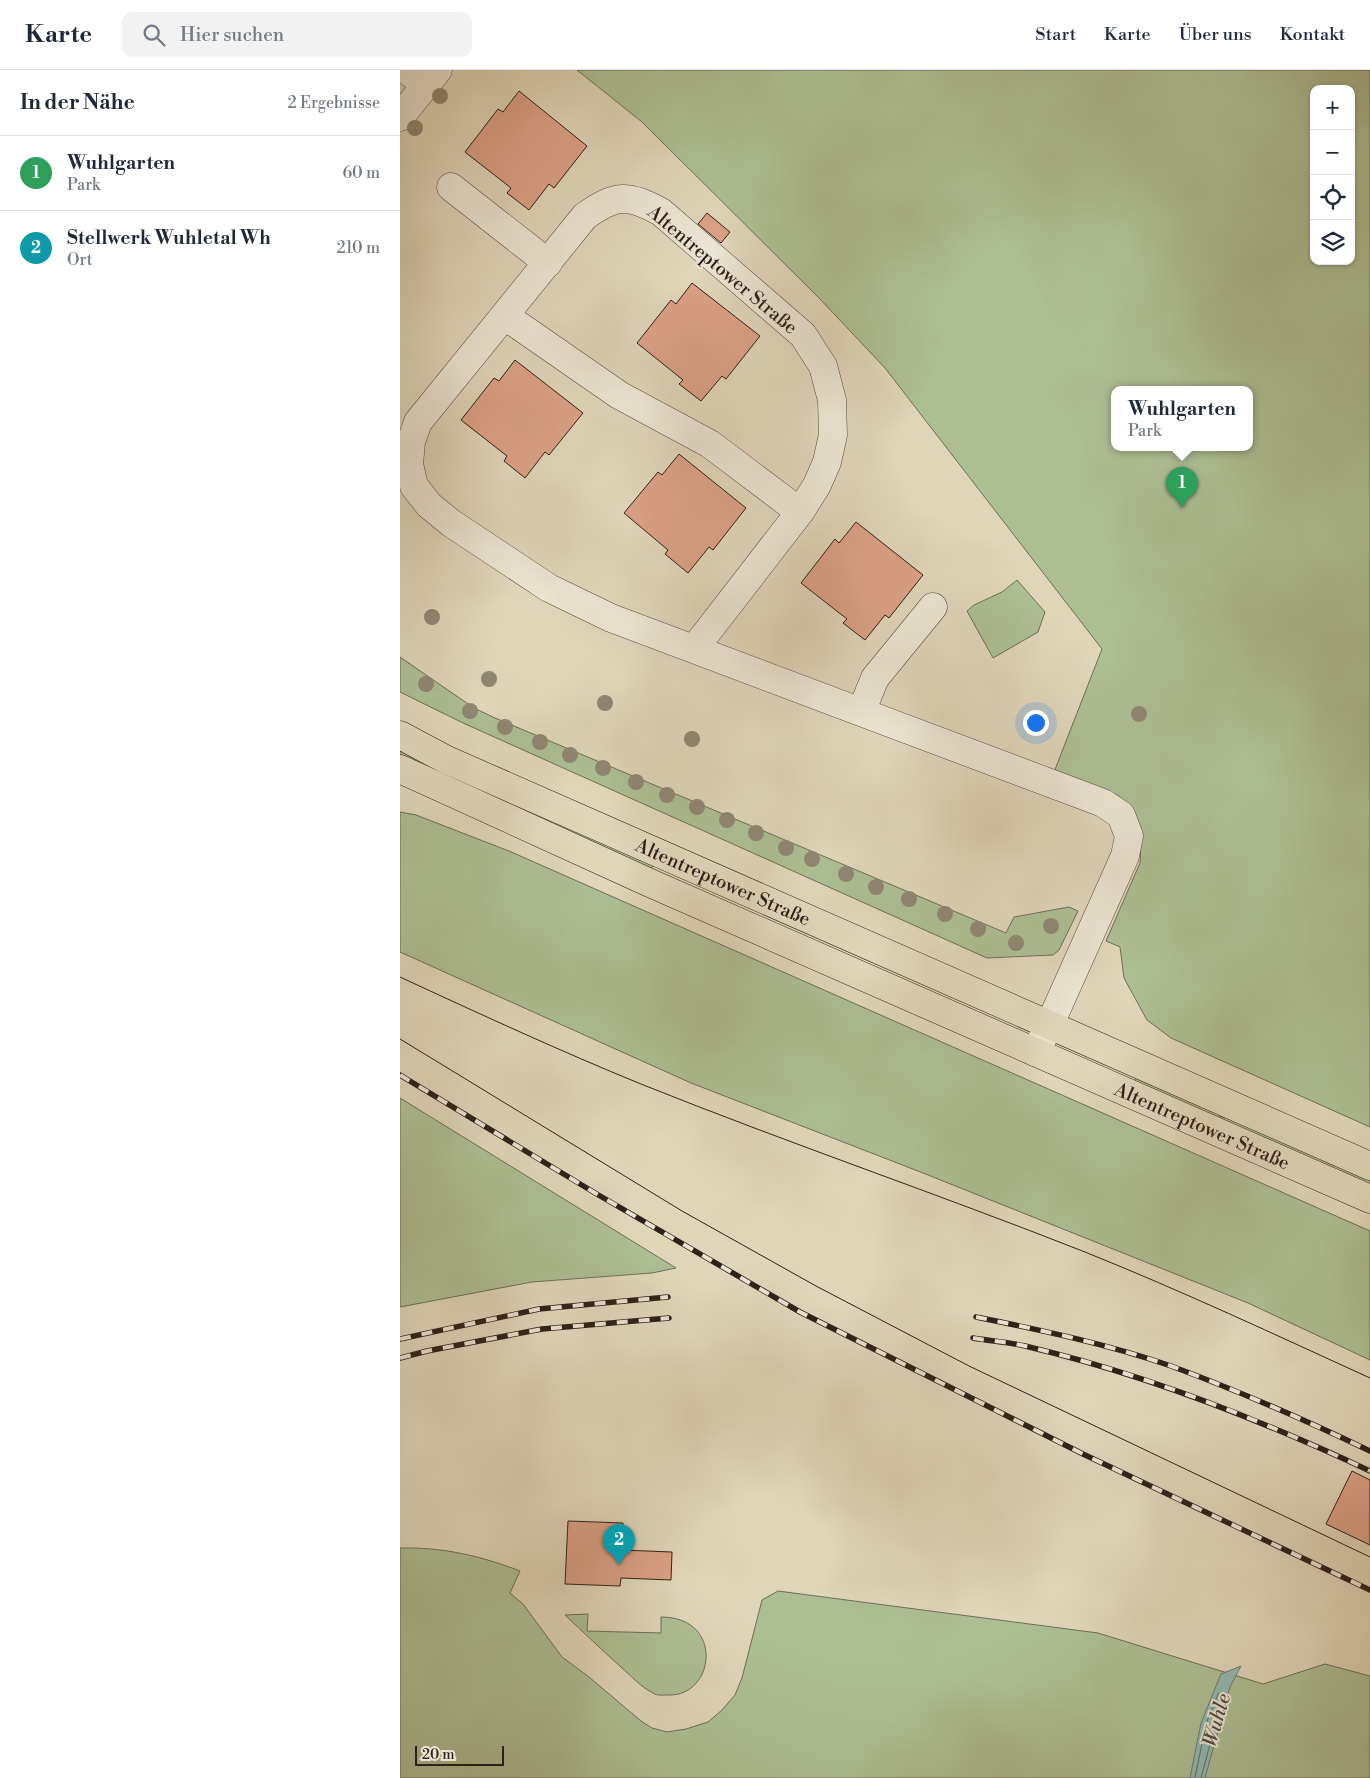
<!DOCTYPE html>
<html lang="de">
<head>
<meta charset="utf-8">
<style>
  body { margin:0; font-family:"Libre Bodoni",serif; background:#f2f2f3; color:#1f2937 }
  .controls { position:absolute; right:15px; top:15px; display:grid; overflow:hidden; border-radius:10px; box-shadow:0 1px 4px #0004 }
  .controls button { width:45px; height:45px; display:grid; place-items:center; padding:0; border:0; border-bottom:1px solid #e0e1e3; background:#fff; color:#1f2937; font:25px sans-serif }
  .scale { position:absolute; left:15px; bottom:12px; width:89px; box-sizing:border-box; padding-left:5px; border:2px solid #2f2019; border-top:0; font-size:14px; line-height:18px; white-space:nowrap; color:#2f2019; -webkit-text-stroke:4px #eae4d2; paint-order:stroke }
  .you { position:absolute; left:635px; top:652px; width:18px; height:18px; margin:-12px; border:4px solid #fff; border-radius:50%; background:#1a73e8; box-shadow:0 0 0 8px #1a73e833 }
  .badge { display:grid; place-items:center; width:32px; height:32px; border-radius:50%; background:#0f766e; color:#fff; font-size:16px; font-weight:700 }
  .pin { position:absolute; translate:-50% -41px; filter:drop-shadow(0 1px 2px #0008) }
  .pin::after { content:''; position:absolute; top:26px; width:18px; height:15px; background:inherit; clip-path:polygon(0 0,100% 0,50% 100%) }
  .popup { position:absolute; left:711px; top:316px; width:142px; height:65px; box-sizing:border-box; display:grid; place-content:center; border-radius:10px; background:#fff; filter:drop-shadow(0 1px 4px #0005); font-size:16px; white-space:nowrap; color:#747a83 }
  .popup b { font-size:19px; color:#1f2937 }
  .popup::after { content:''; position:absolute; left:50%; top:100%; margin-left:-10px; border:10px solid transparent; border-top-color:#fff }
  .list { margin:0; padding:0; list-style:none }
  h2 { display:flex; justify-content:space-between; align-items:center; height:65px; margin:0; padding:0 20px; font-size:21px }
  h2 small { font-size:16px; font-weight:400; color:#747a83 }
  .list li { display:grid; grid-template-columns:32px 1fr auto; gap:15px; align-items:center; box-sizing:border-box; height:75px; padding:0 20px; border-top:1px solid #e0e1e3 }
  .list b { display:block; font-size:19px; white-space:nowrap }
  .list p { margin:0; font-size:16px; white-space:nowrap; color:#747a83 }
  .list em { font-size:16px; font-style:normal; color:#747a83 }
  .icon { flex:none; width:28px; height:28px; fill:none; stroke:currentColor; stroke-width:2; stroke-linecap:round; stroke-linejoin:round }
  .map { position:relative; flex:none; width:970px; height:1708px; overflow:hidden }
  header { display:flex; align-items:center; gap:30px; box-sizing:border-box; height:70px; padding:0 25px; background:#fff; border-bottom:1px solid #e0e1e3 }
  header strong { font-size:24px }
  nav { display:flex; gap:28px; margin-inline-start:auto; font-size:18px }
  .search { width:350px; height:45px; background:#f2f2f3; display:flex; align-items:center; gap:12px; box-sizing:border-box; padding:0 18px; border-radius:10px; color:#747a83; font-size:19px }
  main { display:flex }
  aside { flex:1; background:#fff }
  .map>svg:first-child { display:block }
  .green { fill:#adbe93; stroke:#6e6f56; fill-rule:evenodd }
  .water { fill:#93b8b2; stroke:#6b7b75 }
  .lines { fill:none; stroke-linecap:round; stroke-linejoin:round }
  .shore { stroke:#616c66; stroke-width:1 }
  .building { fill:#dba085; stroke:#2f2019 }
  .minor-casing { stroke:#5b4d41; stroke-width:29 }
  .major-casing { stroke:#2f2019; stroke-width:29 }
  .minor { stroke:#eae4d2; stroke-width:28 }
  .major { stroke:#dfd5b9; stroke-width:28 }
  .tram { stroke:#2f2019; stroke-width:1 }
  .rail-casing { stroke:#2f2019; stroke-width:5.5 }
  .rail { stroke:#eae4d2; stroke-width:4; stroke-dasharray:11; stroke-linecap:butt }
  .tree { fill:#8f8772 }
  .labels { text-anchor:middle; stroke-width:4; stroke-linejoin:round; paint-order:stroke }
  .street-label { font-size:19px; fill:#2f2019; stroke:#eae4d2 }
  .water-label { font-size:20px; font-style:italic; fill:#4d4e47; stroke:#eae4d2 }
</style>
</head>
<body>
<header>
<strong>Karte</strong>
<div class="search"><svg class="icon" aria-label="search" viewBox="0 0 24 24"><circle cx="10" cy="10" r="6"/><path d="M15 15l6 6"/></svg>Hier suchen</div>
<nav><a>Start</a><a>Karte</a><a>Über uns</a><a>Kontakt</a></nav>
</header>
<main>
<aside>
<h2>In der Nähe<small>2 Ergebnisse</small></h2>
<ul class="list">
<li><span class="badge" style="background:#2e9e5b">1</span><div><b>Wuhlgarten</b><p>Park</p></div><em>60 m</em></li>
<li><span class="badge" style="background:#0f9aa8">2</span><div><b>Stellwerk Wuhletal Wh</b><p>Ort</p></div><em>210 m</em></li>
</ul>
</aside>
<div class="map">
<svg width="970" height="1708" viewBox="0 0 970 1708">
  <rect width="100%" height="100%" fill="#dfd5b9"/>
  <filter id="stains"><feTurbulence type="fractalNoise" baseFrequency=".004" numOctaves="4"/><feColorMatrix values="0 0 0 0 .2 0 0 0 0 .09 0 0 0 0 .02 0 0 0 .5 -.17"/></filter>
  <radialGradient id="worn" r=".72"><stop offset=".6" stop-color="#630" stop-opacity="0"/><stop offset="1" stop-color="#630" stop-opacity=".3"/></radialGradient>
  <!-- green -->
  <path class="green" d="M 177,0 L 970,0 L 970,1057 L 771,968 L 747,950 L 724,908 L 720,877 L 706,871 L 740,793 C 742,770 739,739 717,725 L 654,702 L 702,579 L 485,298 L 419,228 L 242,52 ZM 914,19 L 951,19 L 951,191 L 914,191 ZM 714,319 L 850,319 L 850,377 L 714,377 Z
    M 617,510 L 645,542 L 638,562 L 593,588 L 567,541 L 574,535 L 602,522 Z
    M 0,587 L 74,638 L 95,648 L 606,863 L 614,847 L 669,837 L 678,841 L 659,880 L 653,885 L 587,888 L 63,653 L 0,622 Z
    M 0,676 L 255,792 L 250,801 L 0,687 Z
    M 0,742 L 16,745 L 109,781 L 970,1161 L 970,1290 L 848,1233 L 523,1103 L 291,1013 L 0,882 Z
    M 738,1004 L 821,1041 L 819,1046 L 825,1048 L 827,1045 L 970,1107 L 970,1119 L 733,1014 Z
    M 0,1028 L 276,1198 L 252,1203 L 132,1212 L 0,1237 Z
    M 0,1478 C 43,1477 81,1486 120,1501 L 110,1523 L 123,1534 L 162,1587 L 189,1607 L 241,1651 L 252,1658 L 267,1662 L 286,1659 L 308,1652 L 322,1640 L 335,1625 L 342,1608 L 362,1530 L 378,1521 L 698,1563 L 863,1614 L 925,1594 L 970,1606 L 970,1708 L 0,1708 Z
    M 188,1544 L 187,1561 L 261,1563 L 261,1547 C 325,1547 315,1627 268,1625 C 263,1625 257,1626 253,1623 C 241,1617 231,1606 221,1597 C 202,1580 183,1562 165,1545 Z"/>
  <!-- water -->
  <path class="water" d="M 841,1596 L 830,1617 L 805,1708 L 790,1708 L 801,1653 L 821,1604 Z"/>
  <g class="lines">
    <!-- shore -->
    <path class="shore" d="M 795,1708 L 806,1654 L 818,1624 L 821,1623 L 823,1626 L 801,1708"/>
  </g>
  <!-- building -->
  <path class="building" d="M 119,21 L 187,76 L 154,118 L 149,114 L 129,140 L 107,123 L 111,118 L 65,82 L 98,39 L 103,42 Z
    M 307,143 L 330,162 L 321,173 L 298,154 Z
    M 292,213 L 360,266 L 326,309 L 322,306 L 301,331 L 279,314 L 283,310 L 237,273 L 271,230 L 276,234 Z
    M 115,290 L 183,343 L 149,385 L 145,382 L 125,408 L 104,391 L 107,386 L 61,350 L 94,308 L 99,311 Z
    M 279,384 L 346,438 L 313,480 L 309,477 L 288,503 L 265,484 L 268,480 L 224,443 L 258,402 L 262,405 Z
    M 456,452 L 523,505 L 489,548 L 485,545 L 465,570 L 443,553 L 447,549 L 401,513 L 435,469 L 439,473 Z
    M 952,1401 L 970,1410 L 970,1475 L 926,1454 Z
    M 168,1451 L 223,1453 L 222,1480 L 272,1482 L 271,1510 L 221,1508 L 220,1516 L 165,1514 Z"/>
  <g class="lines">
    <defs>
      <path id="minor" d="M 7,0 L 25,15
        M 0,47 L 38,0
        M 51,117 L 148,193
        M 105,246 L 219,325 L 310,374 L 400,442
        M 294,579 L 400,442 L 417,415 L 427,392 L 433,365 L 432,330 L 423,296 L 403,265 L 261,142 C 228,124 216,124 185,146 L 18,352 L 11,372 L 9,394 L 14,416 L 29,435 L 51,453 L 149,518 L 211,548 L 703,733 L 721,745 L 729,766 L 725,786 L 649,956 L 635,982
        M 461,642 L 475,608 L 533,537"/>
      <g id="major">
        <path id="s1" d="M 0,665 L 47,690 L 970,1096"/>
        <path id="s2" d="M 0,699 L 250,813 L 970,1129"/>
      </g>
    </defs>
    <!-- minor casing -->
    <use href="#minor" class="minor-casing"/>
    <!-- major casing -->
    <use href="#major" class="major-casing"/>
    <!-- minor -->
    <use href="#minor" class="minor"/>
    <!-- major -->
    <use href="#major" class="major"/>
    <!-- tram -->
    <path class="tram" d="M 0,907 C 80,944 160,981 241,1014 C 388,1073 538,1124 685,1182 C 782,1221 876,1265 970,1308
      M 0,969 L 282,1141 L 416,1216 L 569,1296 L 970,1487"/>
    <defs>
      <path id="rail" d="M 0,1005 L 195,1123 L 400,1242 L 683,1384 L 970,1520
        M 576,1247 C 641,1260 707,1274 771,1296 C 839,1321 905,1350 970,1381
        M 573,1268 C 590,1271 608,1272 625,1276 C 745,1304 859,1349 970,1401
        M 0,1269 L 139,1239 L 268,1227
        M 0,1288 L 27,1281 L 142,1259 L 269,1248"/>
    </defs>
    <!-- rail casing -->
    <use href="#rail" class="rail-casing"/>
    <!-- rail -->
    <use href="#rail" class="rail"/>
  </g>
  <!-- trees -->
  <g class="tree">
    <circle cx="40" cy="26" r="8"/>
    <circle cx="15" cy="58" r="8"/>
    <circle cx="32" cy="547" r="8"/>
    <circle cx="89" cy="609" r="8"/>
    <circle cx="26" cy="614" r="8"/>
    <circle cx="205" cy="633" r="8"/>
    <circle cx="70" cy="641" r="8"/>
    <circle cx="739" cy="644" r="8"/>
    <circle cx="105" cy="657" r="8"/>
    <circle cx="292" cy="669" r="8"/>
    <circle cx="140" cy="672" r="8"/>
    <circle cx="170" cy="685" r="8"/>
    <circle cx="203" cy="698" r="8"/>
    <circle cx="236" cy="712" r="8"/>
    <circle cx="267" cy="725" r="8"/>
    <circle cx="297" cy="737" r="8"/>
    <circle cx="327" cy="750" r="8"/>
    <circle cx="356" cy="763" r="8"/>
    <circle cx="386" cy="778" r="8"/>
    <circle cx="412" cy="789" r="8"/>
    <circle cx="446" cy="804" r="8"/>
    <circle cx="476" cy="817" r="8"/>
    <circle cx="509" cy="829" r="8"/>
    <circle cx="545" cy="844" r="8"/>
    <circle cx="651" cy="856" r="8"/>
    <circle cx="578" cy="859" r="8"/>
    <circle cx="616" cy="873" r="8"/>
  </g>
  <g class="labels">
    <!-- street labels -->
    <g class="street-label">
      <text transform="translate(323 199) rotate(40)" y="7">Altentreptower Straße</text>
      <text dy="7" stroke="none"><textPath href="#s1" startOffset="355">Altentreptower Straße</textPath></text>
      <text dy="7" stroke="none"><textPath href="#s2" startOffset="878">Altentreptower Straße</textPath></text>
    </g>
    <!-- water labels -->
    <g class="water-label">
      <text transform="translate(816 1650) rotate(-74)" y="7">Wuhle</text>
    </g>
  </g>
  <rect width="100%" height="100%" filter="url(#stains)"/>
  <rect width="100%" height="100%" fill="url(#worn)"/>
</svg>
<div class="controls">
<button>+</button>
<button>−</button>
<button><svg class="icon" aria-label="locate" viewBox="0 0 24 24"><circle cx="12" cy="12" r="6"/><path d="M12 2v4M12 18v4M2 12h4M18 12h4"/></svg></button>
<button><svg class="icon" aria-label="layers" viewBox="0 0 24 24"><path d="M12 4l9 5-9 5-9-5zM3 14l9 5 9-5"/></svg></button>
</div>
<div class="scale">20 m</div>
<div class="you"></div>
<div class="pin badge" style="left:782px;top:438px;background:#2e9e5b">1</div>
<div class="popup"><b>Wuhlgarten</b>Park</div>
<div class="pin badge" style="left:219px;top:1495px;background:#0f9aa8">2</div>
</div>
</main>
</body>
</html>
